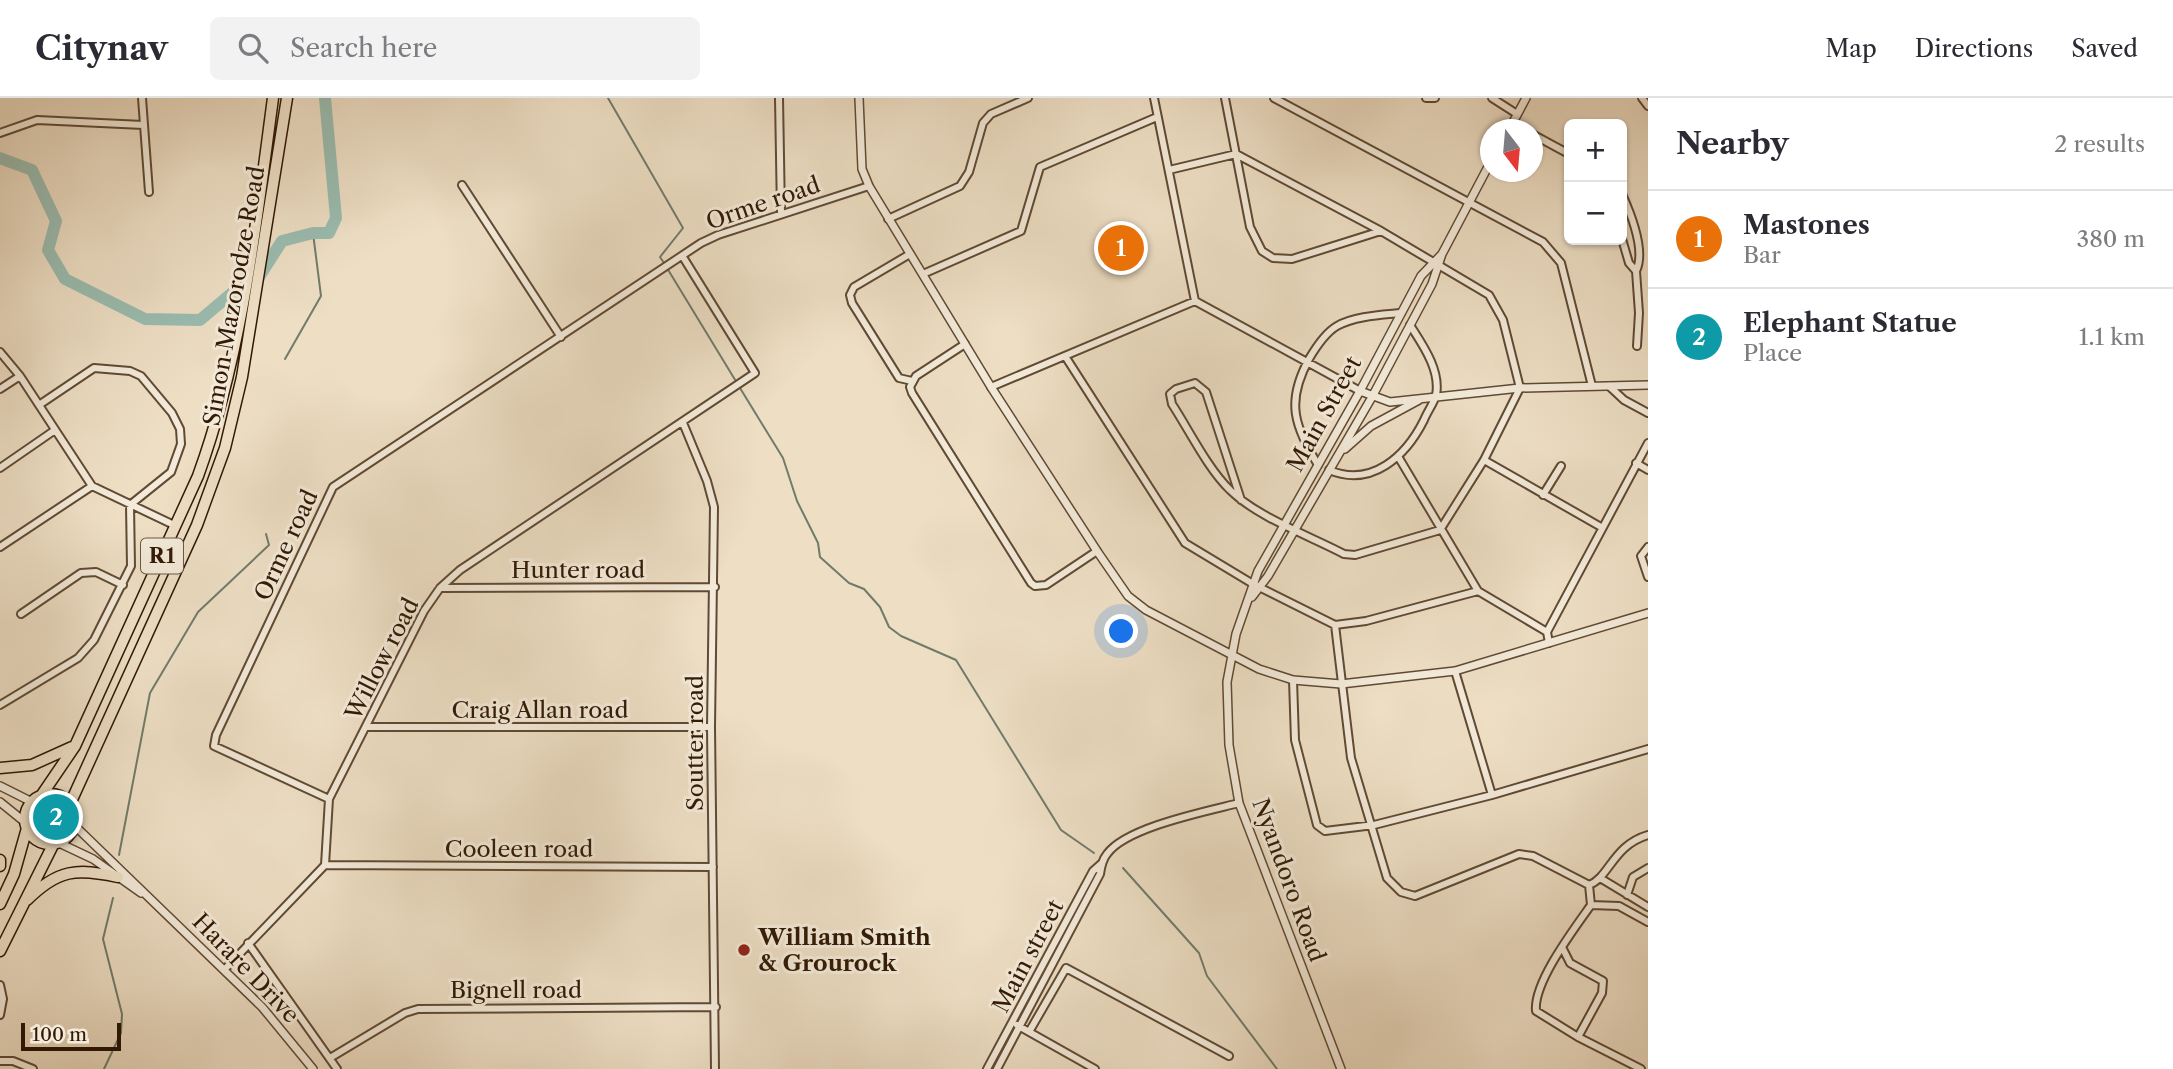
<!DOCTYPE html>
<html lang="en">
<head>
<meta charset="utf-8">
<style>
  body { margin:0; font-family:"Libre Caslon Text",serif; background:#f2f2f3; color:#2b2b33 }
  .controls { position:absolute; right:21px; top:21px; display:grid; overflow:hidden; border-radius:10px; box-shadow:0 2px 5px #0004 }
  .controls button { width:63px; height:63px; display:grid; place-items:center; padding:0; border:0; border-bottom:2px solid #e1e1e2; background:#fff; color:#2b2b33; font:35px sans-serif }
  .compass { position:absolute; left:1480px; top:21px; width:63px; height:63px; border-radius:50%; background:#fff; box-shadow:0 2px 5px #0004; rotate:164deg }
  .scale { position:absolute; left:21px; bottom:18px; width:100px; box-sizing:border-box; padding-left:7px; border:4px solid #311904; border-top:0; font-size:19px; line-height:24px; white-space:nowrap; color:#311904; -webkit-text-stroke:5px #f3ead9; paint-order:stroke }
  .you { position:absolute; left:1122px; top:534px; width:24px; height:24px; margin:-18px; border:5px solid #fff; border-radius:50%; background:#1a73e8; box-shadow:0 0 0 10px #1a73e833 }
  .badge { display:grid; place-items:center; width:46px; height:46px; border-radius:50%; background:#8f2418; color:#fff; font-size:23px; font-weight:700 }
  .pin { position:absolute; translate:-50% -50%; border:4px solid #fff; box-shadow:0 2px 7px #0006 }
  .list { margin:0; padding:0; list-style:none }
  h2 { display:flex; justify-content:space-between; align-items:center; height:91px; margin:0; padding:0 28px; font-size:30px }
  h2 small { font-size:23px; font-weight:400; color:#7c7c81 }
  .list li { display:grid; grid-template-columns:46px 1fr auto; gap:21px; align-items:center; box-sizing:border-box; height:98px; padding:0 28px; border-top:2px solid #e1e1e2 }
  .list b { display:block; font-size:26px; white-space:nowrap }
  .list p { margin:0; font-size:23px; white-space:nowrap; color:#7c7c81 }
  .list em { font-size:23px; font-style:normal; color:#7c7c81 }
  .icon { flex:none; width:38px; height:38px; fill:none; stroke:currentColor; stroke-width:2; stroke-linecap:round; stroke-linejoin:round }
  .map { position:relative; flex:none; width:1648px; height:971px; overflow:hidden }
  header { display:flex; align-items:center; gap:42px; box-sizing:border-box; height:98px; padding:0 35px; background:#fff; border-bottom:2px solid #e1e1e2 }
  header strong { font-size:33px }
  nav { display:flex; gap:38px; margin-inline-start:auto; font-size:24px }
  .search { width:490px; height:63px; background:#f2f2f3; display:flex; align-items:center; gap:18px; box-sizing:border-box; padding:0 24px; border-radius:10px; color:#7c7c81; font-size:26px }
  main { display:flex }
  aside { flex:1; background:#fff }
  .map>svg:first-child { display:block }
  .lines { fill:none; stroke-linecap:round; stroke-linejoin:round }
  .stream { stroke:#707b6b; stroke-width:2 }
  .river { stroke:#9abcb0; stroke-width:12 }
  .minor-casing { stroke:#604a34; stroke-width:10 }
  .tertiary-casing { stroke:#604a34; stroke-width:10 }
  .trunk-casing { stroke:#311904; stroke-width:13 }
  .minor { stroke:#f3ead9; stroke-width:6 }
  .tertiary { stroke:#f3ead9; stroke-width:7 }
  .trunk { stroke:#eddec4; stroke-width:10 }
  .poi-dot { fill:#8f2418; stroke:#f3ead9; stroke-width:2.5 }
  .labels { text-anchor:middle; stroke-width:6; stroke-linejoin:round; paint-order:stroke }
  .shield { fill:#f3ead9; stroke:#6b5844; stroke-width:2 }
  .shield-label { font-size:21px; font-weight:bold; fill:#311904 }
  .street-label { font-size:23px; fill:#311904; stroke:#f3ead9 }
  .poi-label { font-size:23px; font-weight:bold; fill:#311904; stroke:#f3ead9; text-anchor:start }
</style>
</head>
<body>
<header>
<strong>Citynav</strong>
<div class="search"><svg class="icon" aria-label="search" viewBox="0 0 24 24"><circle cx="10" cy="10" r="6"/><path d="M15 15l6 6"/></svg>Search here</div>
<nav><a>Map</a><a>Directions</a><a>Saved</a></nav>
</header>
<main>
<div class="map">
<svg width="1648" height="971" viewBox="0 0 1648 971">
  <rect width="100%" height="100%" fill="#eddec4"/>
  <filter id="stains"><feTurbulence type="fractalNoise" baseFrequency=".00286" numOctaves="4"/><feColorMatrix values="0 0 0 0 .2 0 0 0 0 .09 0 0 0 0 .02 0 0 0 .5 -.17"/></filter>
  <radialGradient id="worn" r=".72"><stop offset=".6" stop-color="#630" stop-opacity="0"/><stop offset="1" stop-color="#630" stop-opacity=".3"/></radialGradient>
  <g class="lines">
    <!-- stream -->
    <path class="stream" d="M 608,0 L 683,130 L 660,159 L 664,165
      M 667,170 L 737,285
      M 285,261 L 321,198 L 313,135
      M 740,290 L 783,360 L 797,403 L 818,445 L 820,459 L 849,485 L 864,491 L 880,509 L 889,529 L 901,538 L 956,562 L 1061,732 L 1094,755
      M 119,757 L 150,595 L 198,514 L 269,447 L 266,436
      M 1123,770 L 1199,855 L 1207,878 L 1277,971
      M 104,971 L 121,935 L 122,916 L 103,841 L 113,800"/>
    <!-- river -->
    <path class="river" d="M 0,60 L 32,72 L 56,123 L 48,152 L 65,181 L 145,221 L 200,222 L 232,195 L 257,182 L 282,143 L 313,135 L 329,135 L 336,120 L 325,0"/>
    <defs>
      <path id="minor" d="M 142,0 L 149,94
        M 779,0 L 781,116
        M 1154,0 L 1195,203
        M 1225,0 L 1250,129 L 1262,153 L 1273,160 L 1292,161 L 1381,133
        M 1274,0 L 1543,144 L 1561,165 L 1592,288
        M 1426,0 L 1435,0
        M 1492,0 L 1517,16
        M 1642,0 L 1648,8
        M 1513,25 L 1524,32
        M 0,35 L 37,22 L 143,27
        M 1532,36 L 1569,56
        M 1169,72 L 1236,56 L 1381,133 L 1489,197 L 1503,222 L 1520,290 L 1484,362 L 1440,432 L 1355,457 L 1344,456 C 1310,438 1257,419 1230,392 C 1208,371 1189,332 1172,306 L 1170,296 L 1176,291 L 1195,285 L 1206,294 L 1241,402
        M 1569,75 L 1569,77
        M 462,87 L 561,239
        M 1622,96 C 1631,116 1646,153 1636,173 L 1629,165 L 1622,141
        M 888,121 L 960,88 L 969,74 L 983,25 L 991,16 L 1028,0
        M 910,156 L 854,189 L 850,197 L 852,205 L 899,280 L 912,283
        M 1636,173 L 1639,215 L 1637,248
        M 923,176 L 1021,133 L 1040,69 L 1157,19
        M 965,246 L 916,278 L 910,289 L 912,295 L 1031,485 L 1035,488 L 1046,487 L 1097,453
        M 0,254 L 20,278 L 92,388 L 176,428
        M 1065,258 L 1185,445 L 1253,486 L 1335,527 L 1366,523 L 1478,493
        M 1609,288 L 1624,302 L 1648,315
        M 991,289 L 1195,203 L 1360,293
        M 0,291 L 20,278
        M 683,325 L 707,383 L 714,409 L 711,629 L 715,971
        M 1399,360 L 1478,493 L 1547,534 L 1549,545
        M 1484,362 L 1601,429
        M 1636,365 L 1648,372
        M 1318,367 C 1295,328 1285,305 1309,261 C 1316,249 1325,235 1337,228 C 1355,218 1381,217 1401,215
        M 0,370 L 55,332
        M 1329,372 C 1372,390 1406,358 1424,322 C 1427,314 1434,305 1436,297 C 1441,272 1422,246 1410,227
        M 1543,397 L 1561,368
        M 0,449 L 92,388
        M 1648,449 L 1641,458 L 1648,479
        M 440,490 L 715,489
        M 21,516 L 81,475 L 96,474 L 123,487
        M 1335,527 L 1351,660 L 1387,780 L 1401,794 L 1415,798 L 1519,756 L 1533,758 L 1589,787 C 1609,780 1613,747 1648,737
        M 1547,534 L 1648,345
        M 1455,573 L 1492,697
        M 1293,582 L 1295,642 L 1317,727 L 1325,733 L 1374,727 L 1492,697 L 1648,651
        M 0,607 L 78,560 L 94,542 L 131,468 L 130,407 L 171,374 L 181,346 L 180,331 L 172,315 L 141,278 L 130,273 L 94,270 L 39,307
        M 368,629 L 711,629
        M 329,701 L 214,648 L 216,637 L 333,389 L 701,145 L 718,137 L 869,88
        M 325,767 L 713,769
        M 1600,780 L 1648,809
        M 1589,787 L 1591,807
        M 1627,797 L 1633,779 L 1648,770
        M 248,845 L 337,971
        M 1563,851 L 1570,865 L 1603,883 L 1602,895 L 1578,939
        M 225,871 L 325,767 L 329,701 L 424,513 L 440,490 L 460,472 L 755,275 L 683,159
        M 0,887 L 3,901 L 0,917
        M 1017,927 L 1095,971
        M 1029,934 L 1066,870 L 1229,958
        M 330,960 L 405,915 L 418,911 L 716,909
        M 0,963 L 13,963 L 33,971
        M 987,971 L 1093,773 L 1102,765
        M 997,971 L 1100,776 C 1101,769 1102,762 1107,756 C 1126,729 1208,713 1239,705
        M 1641,971 L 1578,939 L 1536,913 C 1533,885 1574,831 1591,807 L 1619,808 L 1648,824"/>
      <path id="tertiary" d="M 859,0 L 862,71 L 869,88 L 991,289 L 1097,453 L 1128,498 L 1146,512 L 1259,571 L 1293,582 L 1341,586 L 1455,573 L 1648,515
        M 1509,32 L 1526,0
        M 1360,293 L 1390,304 L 1520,290 L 1648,287
        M 1345,351 L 1371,328 L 1419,302
        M 1252,499 L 1268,478 L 1372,299 L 1432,186 L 1442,156 L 1490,65
        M 0,688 L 32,704
        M 0,704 L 26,725
        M 74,727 L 262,909 L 313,971
        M 57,744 L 93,761 L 141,795
        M 1341,971 L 1239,705 L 1229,647 L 1227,584 L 1236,536 L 1258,473 L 1360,293 L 1421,178 L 1442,156"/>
      <path id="trunk" d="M 0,670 L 32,667 L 72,649
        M25 721a25 25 0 1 1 50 0a25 25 0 1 1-50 0Z
        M 41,698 L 75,648 L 198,378 C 242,257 256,127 273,0
        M 70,706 L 197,427 L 225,350 L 242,279 L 287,0
        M 0,762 L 0,768
        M 27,802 C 58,771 77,770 118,779
        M 0,806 L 14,776 L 27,730
        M 0,853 L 54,745"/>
    </defs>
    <!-- minor casing -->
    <use href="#minor" class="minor-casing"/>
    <!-- tertiary casing -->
    <use href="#tertiary" class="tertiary-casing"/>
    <!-- trunk casing -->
    <use href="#trunk" class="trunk-casing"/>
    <!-- minor -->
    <use href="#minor" class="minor"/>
    <!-- tertiary -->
    <use href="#tertiary" class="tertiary"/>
    <!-- trunk -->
    <use href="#trunk" class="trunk"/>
  </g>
  <!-- markers -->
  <circle class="poi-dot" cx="744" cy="852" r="7"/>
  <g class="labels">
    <!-- shield labels -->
    <rect class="shield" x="141" y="440.5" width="42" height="35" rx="5"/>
    <g class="shield-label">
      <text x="162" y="465">R1</text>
    </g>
    <!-- street labels -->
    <g class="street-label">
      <text transform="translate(763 105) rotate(-19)" y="8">Orme road</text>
      <text transform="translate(234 198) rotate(-80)" y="8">Simon Mazorodze Road</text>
      <text transform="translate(1324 316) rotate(-61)" y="8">Main Street</text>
      <text transform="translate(286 447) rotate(-65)" y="8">Orme road</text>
      <text x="578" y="480">Hunter road</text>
      <text transform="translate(382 561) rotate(-63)" y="8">Willow road</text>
      <text x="540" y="620">Craig Allan road</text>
      <text transform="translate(695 645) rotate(-90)" y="8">Soutter road</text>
      <text x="519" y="759">Cooleen road</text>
      <text transform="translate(1289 782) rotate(70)" y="8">Nyandoro Road</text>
      <text transform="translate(1028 858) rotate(-62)" y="8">Main street</text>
      <text transform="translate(246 870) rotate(46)" y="8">Harare Drive</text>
      <text x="516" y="900">Bignell road</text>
    </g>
    <!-- poi labels -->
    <g class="poi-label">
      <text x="758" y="847">William Smith<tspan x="758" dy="26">&amp; Grourock</tspan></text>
    </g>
  </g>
  <rect width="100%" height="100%" filter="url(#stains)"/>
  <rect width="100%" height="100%" fill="url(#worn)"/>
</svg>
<div class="controls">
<button>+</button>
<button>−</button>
</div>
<svg class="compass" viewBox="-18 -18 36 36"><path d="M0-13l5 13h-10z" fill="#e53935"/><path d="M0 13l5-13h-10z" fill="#7c7c81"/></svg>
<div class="scale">100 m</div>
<div class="you"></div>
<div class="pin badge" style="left:1121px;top:150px;background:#e8710a">1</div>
<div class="pin badge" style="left:56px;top:719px;background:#0f9aa8">2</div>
</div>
<aside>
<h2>Nearby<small>2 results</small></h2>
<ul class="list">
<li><span class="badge" style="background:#e8710a">1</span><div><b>Mastones</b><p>Bar</p></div><em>380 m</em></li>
<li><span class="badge" style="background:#0f9aa8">2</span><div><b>Elephant Statue</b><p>Place</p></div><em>1.1 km</em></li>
</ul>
</aside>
</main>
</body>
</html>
